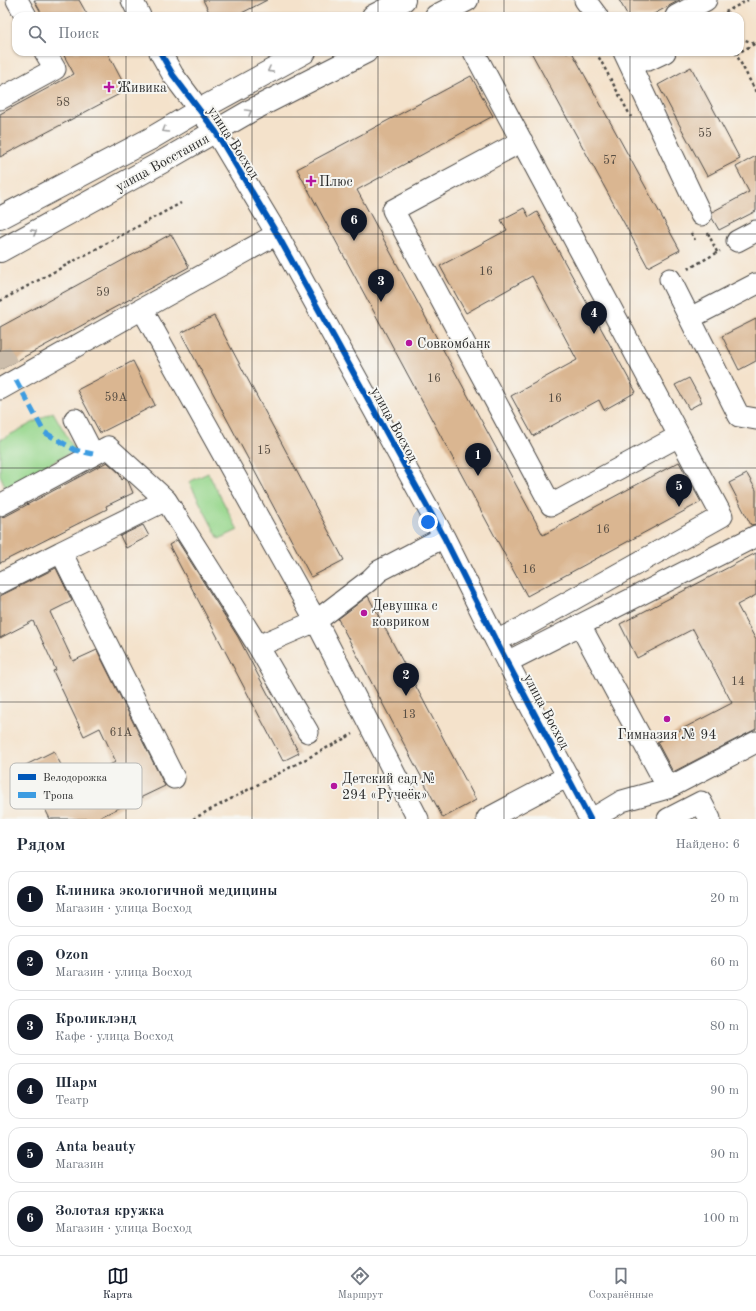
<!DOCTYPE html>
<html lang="ru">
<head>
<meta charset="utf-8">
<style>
  body { margin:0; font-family:"Old Standard TT",serif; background:#f2f2f3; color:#1f2937 }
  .you { position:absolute; left:428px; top:522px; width:14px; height:14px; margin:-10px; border:3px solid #fff; border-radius:50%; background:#1a73e8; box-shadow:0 0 0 6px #1a73e833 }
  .badge { display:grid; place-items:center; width:26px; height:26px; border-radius:50%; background:#111827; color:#fff; font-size:13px; font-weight:700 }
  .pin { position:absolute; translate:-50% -33px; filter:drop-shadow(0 1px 2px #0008) }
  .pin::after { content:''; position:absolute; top:21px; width:14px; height:12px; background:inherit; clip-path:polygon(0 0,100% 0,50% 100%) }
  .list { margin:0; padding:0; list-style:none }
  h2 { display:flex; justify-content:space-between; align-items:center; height:52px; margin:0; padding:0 16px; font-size:17px }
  h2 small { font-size:13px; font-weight:400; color:#747a83 }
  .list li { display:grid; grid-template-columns:26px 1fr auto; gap:12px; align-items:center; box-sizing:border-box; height:56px; margin:0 8px 8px; padding:0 8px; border:1px solid #e0e1e3; border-radius:12px }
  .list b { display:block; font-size:15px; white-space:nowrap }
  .list p { margin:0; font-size:13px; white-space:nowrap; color:#747a83 }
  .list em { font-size:13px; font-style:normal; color:#747a83 }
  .icon { flex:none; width:22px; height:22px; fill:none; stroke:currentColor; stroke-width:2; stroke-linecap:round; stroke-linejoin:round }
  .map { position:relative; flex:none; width:756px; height:819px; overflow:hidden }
  .search { position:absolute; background:#fff; box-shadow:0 1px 3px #0004; left:12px; right:12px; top:12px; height:44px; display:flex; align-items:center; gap:10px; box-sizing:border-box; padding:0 14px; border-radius:12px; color:#747a83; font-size:15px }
  .sheet { height:436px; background:#fff }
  nav { display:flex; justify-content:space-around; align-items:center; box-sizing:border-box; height:56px; border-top:1px solid #e0e1e3; background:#fff; font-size:11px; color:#747a83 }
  nav a { display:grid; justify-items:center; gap:2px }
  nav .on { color:#111827 }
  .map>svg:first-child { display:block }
  .green { fill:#98d78d; stroke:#62815c }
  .building { fill:#dab691 }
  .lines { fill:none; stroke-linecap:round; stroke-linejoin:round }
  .minor-tunnel { stroke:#ccbdab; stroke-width:21; stroke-dasharray:21 10; stroke-linecap:butt }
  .minor-casing { stroke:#494643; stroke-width:23 }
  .major-casing { stroke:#494643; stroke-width:24 }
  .path { stroke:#494643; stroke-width:2.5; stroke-dasharray:3 3; stroke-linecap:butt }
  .minor { stroke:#fff; stroke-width:21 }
  .major { stroke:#fff; stroke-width:22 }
  .quiet { stroke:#3d9ce1; stroke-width:5; stroke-dasharray:10 5; stroke-linecap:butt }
  .cycleway-casing { stroke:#f6f6f2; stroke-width:8 }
  .cycleway { stroke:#0057b8; stroke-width:6 }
  .oneway { stroke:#a0a0a0 }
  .grid { fill:none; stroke:#2b2b2b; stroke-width:1; stroke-opacity:0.55 }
  .poi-dot { fill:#b5179e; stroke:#f6f6f2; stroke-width:1.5 }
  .labels { text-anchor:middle; stroke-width:4; stroke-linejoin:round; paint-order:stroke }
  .number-label { font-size:12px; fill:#574e44 }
  .poi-label { font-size:14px; fill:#2b2b2b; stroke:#f6f6f2; text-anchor:start }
  .street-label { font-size:14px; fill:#2b2b2b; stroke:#f6f6f2 }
  .key { fill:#f6f6f2; stroke:#b9b9b6; stroke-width:1 }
  .key-label { font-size:11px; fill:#2b2b2b }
</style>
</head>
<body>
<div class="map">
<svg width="756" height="819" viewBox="0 0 756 819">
  <rect width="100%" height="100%" fill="#f6f6f2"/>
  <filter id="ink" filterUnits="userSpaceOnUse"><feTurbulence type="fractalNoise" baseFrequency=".025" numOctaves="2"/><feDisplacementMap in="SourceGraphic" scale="8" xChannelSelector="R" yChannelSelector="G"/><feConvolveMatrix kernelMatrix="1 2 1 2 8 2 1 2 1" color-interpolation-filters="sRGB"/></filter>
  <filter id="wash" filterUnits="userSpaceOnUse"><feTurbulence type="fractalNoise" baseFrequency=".012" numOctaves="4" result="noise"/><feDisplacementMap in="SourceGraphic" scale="16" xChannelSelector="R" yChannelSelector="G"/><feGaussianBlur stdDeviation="0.9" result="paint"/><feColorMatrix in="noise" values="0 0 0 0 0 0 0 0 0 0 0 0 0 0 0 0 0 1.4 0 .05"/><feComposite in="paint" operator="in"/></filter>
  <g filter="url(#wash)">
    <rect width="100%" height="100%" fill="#f4e2cb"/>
    <!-- green -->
    <path class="green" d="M 53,412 L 75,450 L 6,488 L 0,475 L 0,440 Z
      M 208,473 L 238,530 L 219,539 L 189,482 Z"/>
    <g id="blocks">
      <!-- building -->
      <path class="building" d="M 34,0 L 79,0 L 88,16 L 43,16 Z
        M 203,0 L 267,0 L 236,16 L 211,16 Z
        M 619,0 L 680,0 L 650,16 L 628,16 Z
        M 62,52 L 107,52 L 127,90 L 0,157 L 0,114 L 74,74 Z
        M 531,52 L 572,52 L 680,250 L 648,267 Z
        M 691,67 L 740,159 L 707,176 L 658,85 Z
        M 471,76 L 493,116 L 357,190 L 543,535 L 679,462 L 701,502 L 527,596 L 297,169 Z
        M 756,156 L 756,211 L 719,230 L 712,218 L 712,212 L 749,192 L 736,167 Z
        M 524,208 L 529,217 L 537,212 L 636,392 L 604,410 L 599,400 L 533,436 L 511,396 L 577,360 L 532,276 L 466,313 L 440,266 L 507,230 L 501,220 Z
        M 171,234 L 189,267 L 0,370 L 0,327 Z
        M 214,316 L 344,560 L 311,577 L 181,333 Z
        M 756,319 L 756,361 L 739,370 L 722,336 Z
        M 133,361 L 155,405 L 100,433 L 77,390 Z
        M 689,378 L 702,402 L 689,409 L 675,385 Z
        M 107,462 L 119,473 L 122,480 L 124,478 L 128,481 L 133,493 L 106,506 L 107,509 L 0,563 L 0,517 L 6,516 Z
        M 747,474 L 756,490 L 756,524 L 751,525 L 729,483 Z
        M 143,525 L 149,536 L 126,548 L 120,536 Z
        M 177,540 L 238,637 L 299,753 L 283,761 L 169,545 Z
        M 756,553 L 756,595 L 737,605 L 756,640 L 756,729 L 673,772 L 657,742 L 732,703 L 693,629 L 637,658 L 620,624 Z
        M 56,568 L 72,601 L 50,612 L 73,661 L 97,650 L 165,786 L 96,819 L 50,819 L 24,766 L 54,751 L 70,783 L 116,762 L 100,728 L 84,736 L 53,671 L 56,670 L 33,621 L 0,638 L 0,596 Z
        M 368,596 L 476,800 L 443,818 L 338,619 Z"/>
    </g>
  </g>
  <g filter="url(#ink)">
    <use href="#blocks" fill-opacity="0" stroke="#494643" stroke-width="1"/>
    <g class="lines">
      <!-- minor-tunnel -->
      <path class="minor-tunnel" d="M 0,351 L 8,366"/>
      <defs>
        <path id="minor" d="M 17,0 L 26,16
          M 132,0 L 140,16
          M 585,0 L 597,16
          M 676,16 L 706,0
          M 160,52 L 173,75 L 216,132 L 277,234 L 444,537 L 496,641 L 590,819
          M 474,52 L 722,516 L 522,628 L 496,641
          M 624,52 L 701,215
          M 644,52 L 648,60 L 665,52
          M 0,99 L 55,69 L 45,52
          M 522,141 L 393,210 L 551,505 L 679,436
          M 277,234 L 142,309 L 316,621 L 371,579 L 379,571 L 444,537
          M 737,241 L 756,231
          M 670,279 L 739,416 L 756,419
          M 690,318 L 756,284
          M 0,389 L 142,309
          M 75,419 L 93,454
          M 0,505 L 108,447 L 166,500
          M 0,583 L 61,552
          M 580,625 L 668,788
          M 258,646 L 308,732
          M 507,662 L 756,536
          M 174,778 L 61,552 L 166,500 L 258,646 L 316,621 L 418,819
          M 487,819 L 568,776
          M 592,819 L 622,801 L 668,788 L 756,742
          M 668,819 L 701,802 L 710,819"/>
        <path id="major" d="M 373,16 L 404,0
          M 436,16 L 467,0
          M 0,218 L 150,139 L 199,110 L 305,52
          M 0,251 L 162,162 L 252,110 L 366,52"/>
      </defs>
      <!-- minor casing -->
      <use href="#minor" class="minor-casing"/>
      <!-- major casing -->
      <use href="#major" class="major-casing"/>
      <!-- path -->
      <path class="path" d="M 720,15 L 748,0
        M 740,38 L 756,44
        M 596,52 L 631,117
        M 735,52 L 756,92
        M 736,54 L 756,43
        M 691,233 L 695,240
        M 708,233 L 717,252
        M 688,269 L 720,251
        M 0,301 L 181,203
        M 193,819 L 353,734"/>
      <!-- minor -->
      <use href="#minor" class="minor"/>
      <!-- major -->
      <use href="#major" class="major"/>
      <!-- quiet -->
      <path class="quiet" d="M 16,380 L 44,432 L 75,450 L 93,454"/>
      <defs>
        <path id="cycleway" d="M 160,52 L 173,75 L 216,132 L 277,234 L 444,537 L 496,641 L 590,819"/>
      </defs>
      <!-- cycleway casing -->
      <use href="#cycleway" class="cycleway-casing"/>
      <!-- cycleway -->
      <use href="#cycleway" class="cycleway"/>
    </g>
    <!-- one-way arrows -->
    <defs><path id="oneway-chevron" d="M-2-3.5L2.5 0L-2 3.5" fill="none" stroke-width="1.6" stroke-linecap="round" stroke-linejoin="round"/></defs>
    <g class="oneway">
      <use href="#oneway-chevron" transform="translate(270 70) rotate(152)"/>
      <use href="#oneway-chevron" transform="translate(249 112) rotate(-30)"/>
      <use href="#oneway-chevron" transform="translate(165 130) rotate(149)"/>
      <use href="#oneway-chevron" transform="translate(34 232) rotate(-29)"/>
    </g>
  </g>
  <!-- grid -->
  <path class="grid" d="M 126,0 L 126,16M 252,0 L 252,16M 378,0 L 378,16M 504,0 L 504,16M 630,0 L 630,16M 126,52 L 126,819M 252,52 L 252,819M 378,52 L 378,819M 504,52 L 504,819M 630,52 L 630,819M 0,117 L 756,117M 0,234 L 756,234M 0,351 L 756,351M 0,468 L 756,468M 0,585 L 756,585M 0,702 L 756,702"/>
  <!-- markers -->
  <g class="poi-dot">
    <path d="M107 81h4v4h4v4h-4v4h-4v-4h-4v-4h4z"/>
    <path d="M309 175h4v4h4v4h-4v4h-4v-4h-4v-4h4z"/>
    <circle cx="409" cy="343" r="4"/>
    <circle cx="364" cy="613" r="4"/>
    <circle cx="667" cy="719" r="4"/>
    <circle cx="334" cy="786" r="4"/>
  </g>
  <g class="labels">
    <!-- number labels -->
    <g class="number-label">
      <text x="63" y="106">58</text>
      <text x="705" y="137">55</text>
      <text x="610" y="164">57</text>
      <text x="486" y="275">16</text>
      <text x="103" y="296">59</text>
      <text x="434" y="382">16</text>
      <text x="116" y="401">59А</text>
      <text x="555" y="402">16</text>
      <text x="264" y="454">15</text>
      <text x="603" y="533">16</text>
      <text x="529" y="573">16</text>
      <text x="738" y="685">14</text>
      <text x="409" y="718">13</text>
      <text x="121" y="736">61А</text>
    </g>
    <!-- poi labels -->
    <g class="poi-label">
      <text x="117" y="92">Живика</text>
      <text x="319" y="186">Плюс</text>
      <text x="417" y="348">Совкомбанк</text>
      <text x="372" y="610">Девушка с<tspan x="372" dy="16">ковриком</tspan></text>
      <text x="667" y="739" text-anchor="middle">Гимназия № 94</text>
      <text x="342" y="783">Детский сад №<tspan x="342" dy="16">294 «Ручеёк»</tspan></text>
    </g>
    <!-- street labels -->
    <g class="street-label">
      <text transform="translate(234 142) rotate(57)" y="5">улица Восход</text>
      <text transform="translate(162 162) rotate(-29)" y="5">улица Восстания</text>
      <text transform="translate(395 424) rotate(61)" y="5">улица Восход</text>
      <text transform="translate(547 711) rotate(62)" y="5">улица Восход</text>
    </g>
  </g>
  <!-- legend -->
  <rect x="10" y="763" width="132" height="46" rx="6" class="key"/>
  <rect x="18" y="774" width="18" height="6" fill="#0057b8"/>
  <rect x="18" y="792" width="18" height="6" fill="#3d9ce1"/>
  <g class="key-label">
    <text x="43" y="781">Велодорожка</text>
    <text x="43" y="799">Тропа</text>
  </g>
</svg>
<div class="you"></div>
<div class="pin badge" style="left:478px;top:476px">1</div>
<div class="pin badge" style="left:406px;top:696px">2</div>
<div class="pin badge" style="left:381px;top:302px">3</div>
<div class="pin badge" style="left:594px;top:334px">4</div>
<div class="pin badge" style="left:679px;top:507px">5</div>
<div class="pin badge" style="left:354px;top:241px">6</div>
<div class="search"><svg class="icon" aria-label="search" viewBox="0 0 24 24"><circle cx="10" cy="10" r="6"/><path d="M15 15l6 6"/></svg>Поиск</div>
</div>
<section class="sheet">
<h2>Рядом<small>Найдено: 6</small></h2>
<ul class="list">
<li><span class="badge">1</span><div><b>Клиника экологичной медицины</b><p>Магазин · улица Восход</p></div><em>20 m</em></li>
<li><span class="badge">2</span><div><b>Ozon</b><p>Магазин · улица Восход</p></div><em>60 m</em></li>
<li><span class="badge">3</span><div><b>Кроликлэнд</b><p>Кафе · улица Восход</p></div><em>80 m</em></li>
<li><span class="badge">4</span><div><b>Шарм</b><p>Театр</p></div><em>90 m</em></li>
<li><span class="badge">5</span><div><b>Anta beauty</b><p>Магазин</p></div><em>90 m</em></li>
<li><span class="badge">6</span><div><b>Золотая кружка</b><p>Магазин · улица Восход</p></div><em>100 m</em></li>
</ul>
</section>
<nav>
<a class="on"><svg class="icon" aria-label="map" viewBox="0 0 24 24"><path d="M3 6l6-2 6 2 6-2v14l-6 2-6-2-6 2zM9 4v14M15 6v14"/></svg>Карта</a>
<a><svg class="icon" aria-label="directions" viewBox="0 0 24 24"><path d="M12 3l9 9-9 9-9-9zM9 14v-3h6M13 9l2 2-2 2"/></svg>Маршрут</a>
<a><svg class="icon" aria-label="saved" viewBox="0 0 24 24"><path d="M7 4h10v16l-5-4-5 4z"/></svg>Сохранённые</a>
</nav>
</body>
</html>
